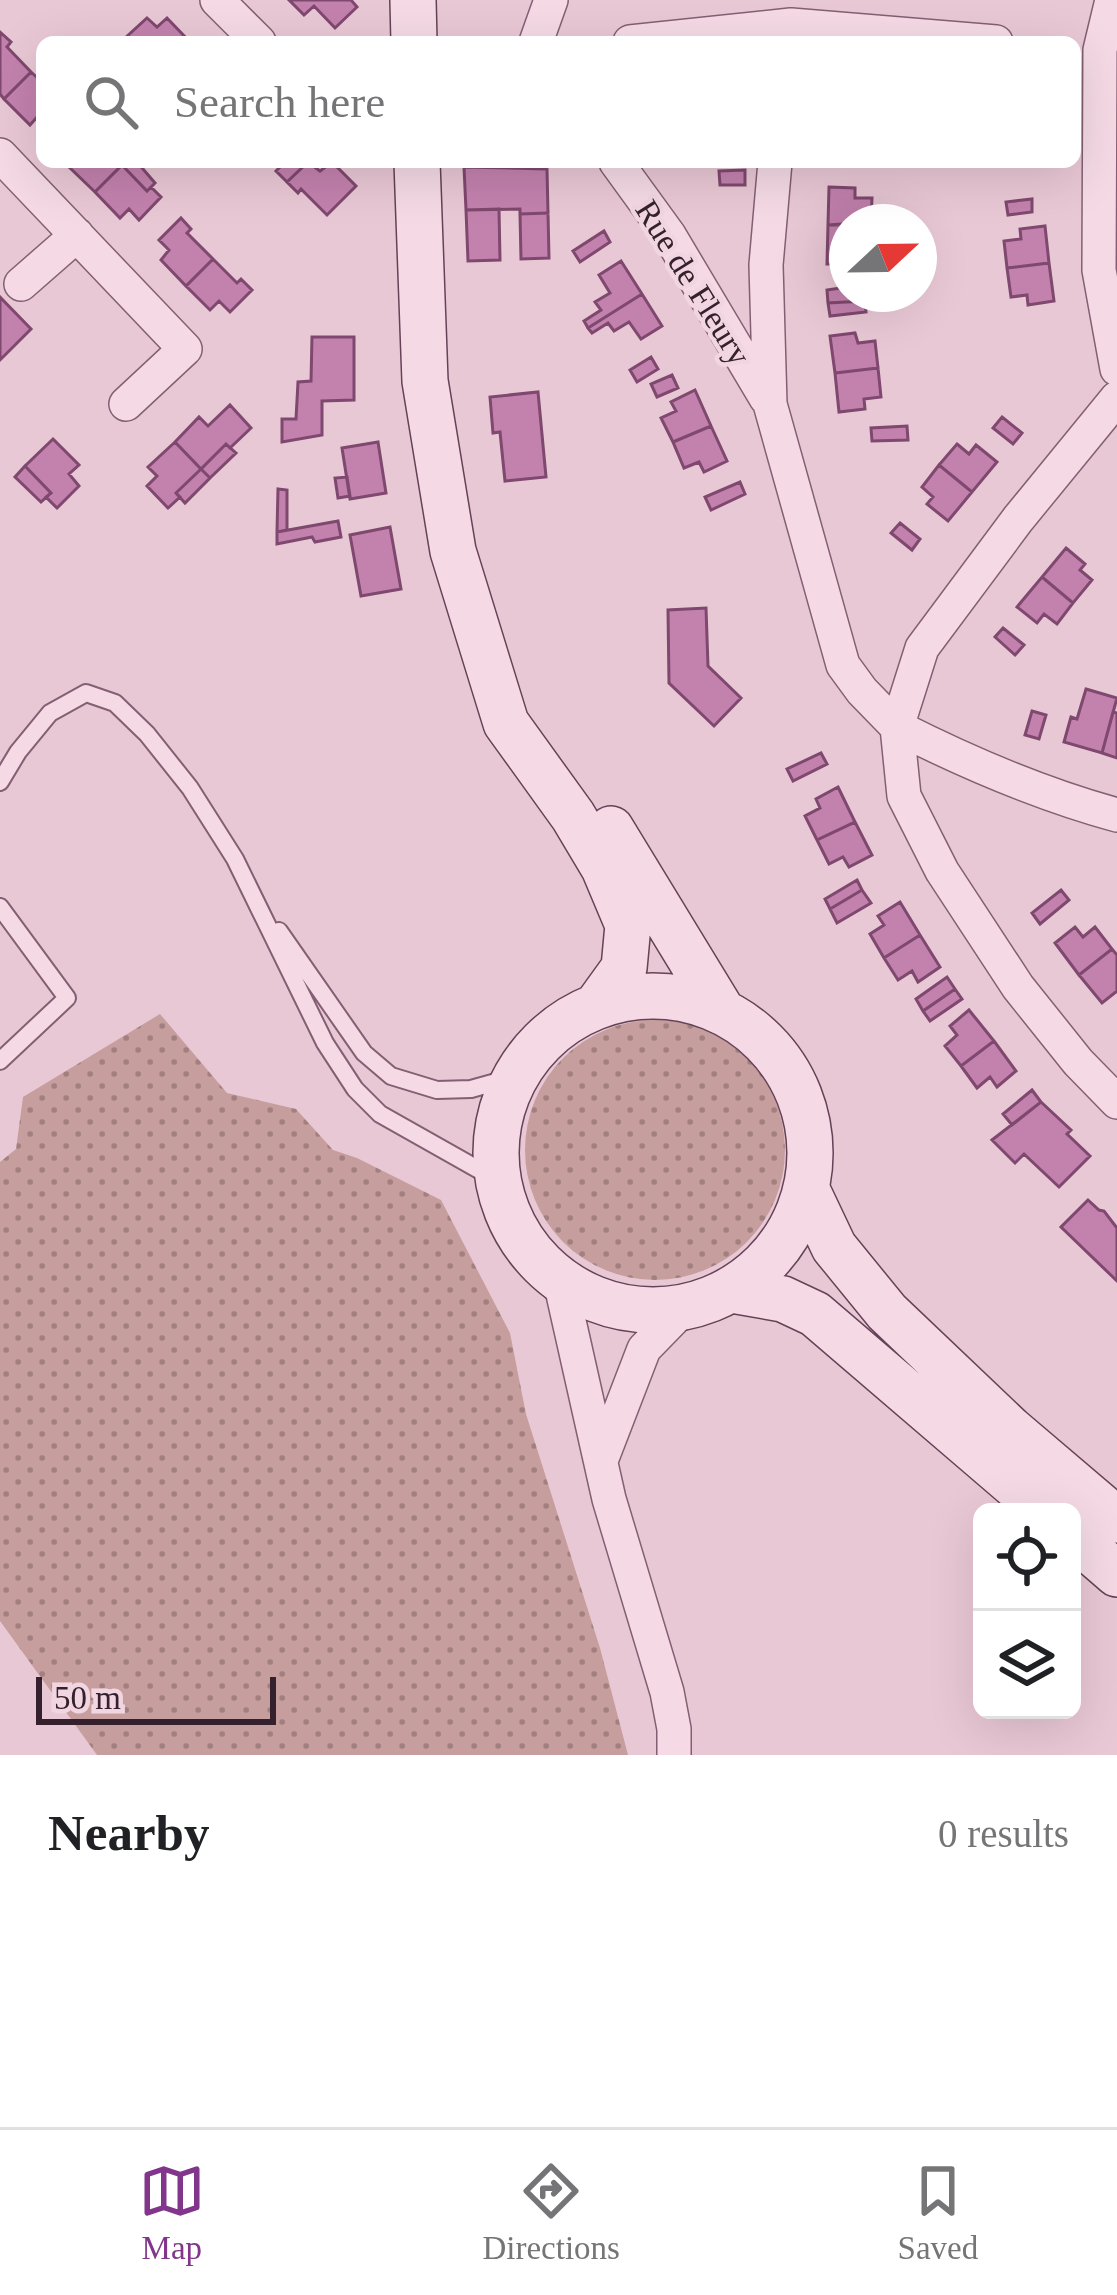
<!DOCTYPE html>
<html lang="en">
<head>
<meta charset="utf-8">
<style>
  body { margin:0; font-family:Georgia,serif; background:#f6f6f6; color:#202124 }
  .controls { position:absolute; right:36px; bottom:36px; display:grid; overflow:hidden; border-radius:18px; box-shadow:0 12px 48px #0002 }
  .controls button { width:108px; height:108px; display:grid; place-items:center; padding:0; border:0; border-bottom:3px solid #e0e0e0; background:#fff; color:#202124; font:60px sans-serif }
  .compass { position:absolute; left:829px; top:204px; width:108px; height:108px; border-radius:50%; background:#fff; box-shadow:0 12px 48px #0002; rotate:68deg }
  .scale { position:absolute; left:36px; bottom:30px; width:240px; box-sizing:border-box; padding-left:12px; border:6px solid #35212d; border-top:0; font-size:33px; line-height:42px; white-space:nowrap; color:#35212d; -webkit-text-stroke:9px #f1d6e1; paint-order:stroke }
  .list { margin:0; padding:0; list-style:none }
  h2 { display:flex; justify-content:space-between; align-items:center; height:156px; margin:0; padding:0 48px; font-size:51px }
  h2 small { font-size:39px; font-weight:400; color:#757577 }
  .icon { flex:none; width:66px; height:66px; fill:none; stroke:currentColor; stroke-width:2; stroke-linecap:round; stroke-linejoin:round }
  .map { position:relative; flex:none; width:1117px; height:1755px; overflow:hidden }
  .search { position:absolute; background:#fff; box-shadow:0 12px 48px #0002; left:36px; right:36px; top:36px; height:132px; display:flex; align-items:center; gap:30px; box-sizing:border-box; padding:0 42px; border-radius:18px; color:#757577; font-size:45px }
  .sheet { height:372px; background:#fff }
  nav { display:flex; justify-content:space-around; align-items:center; box-sizing:border-box; height:168px; border-top:3px solid #e0e0e0; background:#fff; font-size:33px; color:#757577 }
  nav a { display:grid; justify-items:center; gap:6px }
  nav .on { color:#82368b }
  .map>svg:first-child { display:block }
  .grass { fill:url(#grass-dots) }
  .building { fill:#c382ae; stroke:#7f486e; stroke-width:3 }
  .lines { fill:none; stroke-linecap:round; stroke-linejoin:round }
  .service-casing { stroke:#835f73; stroke-width:20 }
  .minor-casing { stroke:#835f73; stroke-width:36 }
  .secondary-casing { stroke:#654257; stroke-width:48 }
  .service { stroke:#f5dae5; stroke-width:16 }
  .minor { stroke:#f5dae5; stroke-width:33 }
  .secondary { stroke:#f5dae5; stroke-width:45 }
  .labels { text-anchor:middle; stroke-width:9; stroke-linejoin:round; paint-order:stroke }
  .street-label { font-size:33px; fill:#35212d; stroke:#f1d6e1 }
</style>
</head>
<body>
<div class="map">
<svg width="1117" height="1755" viewBox="0 0 1117 1755">
  <defs>
    <pattern id="grass-dots" width="8" height="8" patternUnits="userSpaceOnUse" patternTransform="scale(3)"><rect width="8" height="8" fill="#c69e9d"/><path d="M2 2h.1M6 6h.1" fill="none" stroke="#a28080" stroke-width="1.8" stroke-linecap="round"/></pattern>
  </defs>
  <rect width="100%" height="100%" fill="#e9c8d5"/>
  <!-- grass -->
  <path class="grass" d="M 160,1014 L 227,1093 L 296,1109 L 333,1150 L 357,1158 L 441,1200 L 510,1333 L 526,1414 L 600,1648 L 628,1755 L 97,1755 L 0,1621 L 0,1162 L 16,1149 L 23,1097 Z
    M525 1150a130 130 0 1 1 260 0a130 130 0 1 1-260 0Z"/>
  <!-- building -->
  <path class="building" d="M 289,0 L 351,0 L 357,7 L 335,28 L 314,6 L 304,15 Z
    M 147,18 L 157,27 L 167,18 L 190,42 L 127,42 L 124,39 Z
    M 0,32 L 11,42 L 7,47 L 31,72 L 4,99 L 0,94 Z
    M 31,72 L 42,82 L 42,120 L 38,116 L 30,125 L 4,99 Z
    M 74,162 L 119,162 L 122,165 L 95,192 L 69,167 Z
    M 126,162 L 137,162 L 155,183 L 147,191 L 122,165 Z
    M 275,162 L 308,162 L 287,182 L 276,171 L 280,167 Z
    M 308,162 L 320,171 L 332,162 L 356,186 L 327,215 L 301,189 L 298,193 L 287,182 Z
    M 122,165 L 147,191 L 151,187 L 161,197 L 139,220 L 129,209 L 120,218 L 95,192 Z
    M 464,167 L 547,169 L 548,213 L 520,214 L 520,209 L 466,210 Z
    M 745,170 L 745,185 L 720,185 L 719,171 Z
    M 829,187 L 855,188 L 855,198 L 872,198 L 871,222 L 828,225 Z
    M 1032,199 L 1032,212 L 1008,215 L 1006,202 Z
    M 499,209 L 500,260 L 468,261 L 466,210 Z
    M 548,213 L 549,258 L 521,259 L 520,214 Z
    M 181,218 L 191,229 L 187,233 L 213,259 L 186,286 L 161,260 L 169,250 L 159,240 Z
    M 828,225 L 847,225 L 847,264 L 827,264 Z
    M 1045,226 L 1049,263 L 1007,268 L 1004,241 L 1021,239 L 1020,229 Z
    M 604,231 L 610,242 L 580,262 L 573,251 Z
    M 213,259 L 237,283 L 241,279 L 252,290 L 230,312 L 219,301 L 210,310 L 186,286 Z
    M 621,261 L 642,294 L 588,328 L 584,321 L 601,310 L 595,302 L 610,293 L 599,275 Z
    M 1049,263 L 1054,301 L 1028,305 L 1027,295 L 1011,297 L 1007,268 Z
    M 847,287 L 847,294 L 864,294 L 865,301 L 828,303 L 827,290 Z
    M 642,294 L 662,326 L 641,339 L 629,322 L 614,331 L 608,323 L 592,333 L 588,328 Z
    M 0,297 L 31,329 L 0,360 Z
    M 865,301 L 866,312 L 830,316 L 828,303 Z
    M 855,333 L 858,343 L 875,341 L 878,368 L 835,373 L 830,336 Z
    M 312,337 L 354,337 L 354,400 L 322,401 L 322,435 L 282,442 L 282,419 L 296,419 L 298,382 L 311,381 Z
    M 651,357 L 658,369 L 637,382 L 630,370 Z
    M 878,368 L 881,397 L 864,399 L 865,409 L 839,412 L 835,373 Z
    M 672,375 L 678,388 L 657,397 L 651,384 Z
    M 695,390 L 711,426 L 673,442 L 661,418 L 676,411 L 671,402 Z
    M 538,392 L 546,477 L 505,481 L 500,432 L 493,433 L 490,397 Z
    M 230,405 L 251,428 L 230,448 L 226,444 L 201,469 L 175,442 L 199,417 L 208,426 Z
    M 1002,417 L 1022,433 L 1013,444 L 993,428 Z
    M 711,426 L 727,461 L 704,472 L 699,462 L 684,468 L 673,442 Z
    M 907,426 L 908,440 L 872,441 L 871,428 Z
    M 53,439 L 79,465 L 69,474 L 79,486 L 57,508 L 46,497 L 51,493 L 25,466 Z
    M 175,442 L 201,469 L 176,493 L 180,497 L 168,508 L 147,486 L 157,476 L 148,467 Z
    M 378,442 L 386,493 L 350,499 L 342,448 Z
    M 226,444 L 236,453 L 210,478 L 201,469 Z
    M 957,444 L 969,454 L 976,445 L 997,462 L 972,492 L 939,465 Z
    M 939,465 L 972,492 L 948,521 L 927,504 L 933,497 L 922,487 Z
    M 25,466 L 51,493 L 41,502 L 15,477 Z
    M 201,469 L 210,478 L 185,503 L 176,493 Z
    M 347,477 L 350,496 L 338,498 L 335,478 Z
    M 740,482 L 745,494 L 711,510 L 705,497 Z
    M 278,489 L 287,490 L 287,530 L 277,532 Z
    M 338,521 L 341,537 L 315,542 L 312,537 L 277,544 L 277,532 Z
    M 900,523 L 920,539 L 912,550 L 891,533 Z
    M 390,527 L 401,589 L 361,596 L 350,535 Z
    M 1066,548 L 1085,564 L 1080,570 L 1092,580 L 1073,603 L 1042,577 Z
    M 1042,577 L 1073,603 L 1057,624 L 1044,614 L 1037,623 L 1017,607 Z
    M 706,608 L 708,666 L 741,698 L 714,726 L 669,683 L 668,610 Z
    M 1003,628 L 1024,645 L 1015,655 L 995,637 Z
    M 1086,689 L 1117,698 L 1102,753 L 1064,742 L 1071,717 L 1077,719 Z
    M 1032,711 L 1046,715 L 1039,739 L 1025,735 Z
    M 1113,712 L 1117,713 L 1117,758 L 1102,753 Z
    M 821,753 L 827,764 L 793,781 L 787,769 Z
    M 838,787 L 855,822 L 817,840 L 805,816 L 820,808 L 816,799 Z
    M 855,822 L 872,855 L 849,867 L 843,857 L 829,864 L 817,840 Z
    M 857,880 L 862,890 L 830,909 L 825,899 Z
    M 862,890 L 871,903 L 837,923 L 830,909 Z
    M 1061,890 L 1069,900 L 1040,924 L 1032,913 Z
    M 900,902 L 920,935 L 884,958 L 870,934 L 884,925 L 878,916 Z
    M 1075,927 L 1083,937 L 1095,927 L 1112,949 L 1079,975 L 1055,943 Z
    M 920,935 L 940,967 L 918,982 L 912,971 L 898,980 L 884,958 Z
    M 1112,949 L 1117,955 L 1117,991 L 1102,1003 L 1079,975 Z
    M 947,977 L 955,989 L 923,1011 L 916,999 Z
    M 955,989 L 962,999 L 930,1021 L 923,1011 Z
    M 969,1010 L 994,1041 L 961,1066 L 945,1046 L 957,1035 L 950,1026 Z
    M 994,1041 L 1016,1071 L 997,1087 L 990,1077 L 977,1088 L 961,1066 Z
    M 1032,1090 L 1041,1102 L 1012,1125 L 1003,1114 Z
    M 1041,1102 L 1071,1130 L 1067,1134 L 1090,1156 L 1059,1187 L 1024,1154 L 1015,1163 L 992,1140 Z
    M 1088,1200 L 1099,1210 L 1104,1211 L 1117,1228 L 1117,1281 L 1061,1227 Z"/>
  <g class="lines">
    <defs>
      <path id="service" d="M 0,782 L 18,752 L 50,713 L 86,693 L 115,703 L 147,734 L 190,788 L 235,859 L 325,1043 L 355,1089 L 380,1114 L 497,1180
        M 0,907 L 67,998 L 0,1061
        M 279,931 L 364,1053 L 391,1076 L 437,1090 L 471,1089 L 514,1077"/>
      <path id="minor" d="M 217,0 L 259,42
        M 1112,0 L 1100,50 L 1099,270 L 1117,369
        M 536,42 L 551,0
        M 630,42 L 791,25 L 996,42
        M 0,155 L 185,349 L 126,404
        M 616,162 L 669,235 L 766,398
        M 775,162 L 766,265 L 770,404 L 843,665 L 862,691 L 897,727 L 904,796 L 942,871 L 1018,987 L 1078,1062 L 1117,1102
        M 21,284 L 77,235
        M 1117,398 L 1018,519 L 922,648 L 897,727 C 968,763 1040,794 1117,815
        M 560,1281 L 609,1499 L 667,1692 L 674,1729 L 674,1755
        M 602,1458 L 644,1349 L 684,1308"/>
      <path id="secondary" d="M 413,0 L 414,42
        M 417,162 L 425,381 L 453,551 L 506,723 L 573,816 L 604,868 L 628,925 L 624,968 L 598,1004
        M 611,829 L 722,1011
        M496 1153a157 157 0 1 1 314 0a157 157 0 1 1-314 0Z
        M 807,1190 L 834,1247 L 887,1312 L 1010,1429 L 1117,1520
        M 732,1290 L 783,1299 L 815,1314 L 1046,1512
        M 1072,1535 L 1117,1574"/>
    </defs>
    <!-- service casing -->
    <use href="#service" class="service-casing"/>
    <!-- minor casing -->
    <use href="#minor" class="minor-casing"/>
    <!-- secondary casing -->
    <use href="#secondary" class="secondary-casing"/>
    <!-- service -->
    <use href="#service" class="service"/>
    <!-- minor -->
    <use href="#minor" class="minor"/>
    <!-- secondary -->
    <use href="#secondary" class="secondary"/>
  </g>
  <g class="labels">
    <!-- street labels -->
    <g class="street-label">
      <text transform="translate(694 282) rotate(58)" y="12">Rue de Fleury</text>
    </g>
  </g>
</svg>
<div class="controls">
<button><svg class="icon" aria-label="locate" viewBox="0 0 24 24"><circle cx="12" cy="12" r="6"/><path d="M12 2v4M12 18v4M2 12h4M18 12h4"/></svg></button>
<button><svg class="icon" aria-label="layers" viewBox="0 0 24 24"><path d="M12 4l9 5-9 5-9-5zM3 14l9 5 9-5"/></svg></button>
</div>
<svg class="compass" viewBox="-18 -18 36 36"><path d="M0-13l5 13h-10z" fill="#e53935"/><path d="M0 13l5-13h-10z" fill="#757577"/></svg>
<div class="scale">50 m</div>
<div class="search"><svg class="icon" aria-label="search" viewBox="0 0 24 24"><circle cx="10" cy="10" r="6"/><path d="M15 15l6 6"/></svg>Search here</div>
</div>
<section class="sheet">
<h2>Nearby<small>0 results</small></h2>
<ul class="list">
</ul>
</section>
<nav>
<a class="on"><svg class="icon" aria-label="map" viewBox="0 0 24 24"><path d="M3 6l6-2 6 2 6-2v14l-6 2-6-2-6 2zM9 4v14M15 6v14"/></svg>Map</a>
<a><svg class="icon" aria-label="directions" viewBox="0 0 24 24"><path d="M12 3l9 9-9 9-9-9zM9 14v-3h6M13 9l2 2-2 2"/></svg>Directions</a>
<a><svg class="icon" aria-label="saved" viewBox="0 0 24 24"><path d="M7 4h10v16l-5-4-5 4z"/></svg>Saved</a>
</nav>
</body>
</html>
